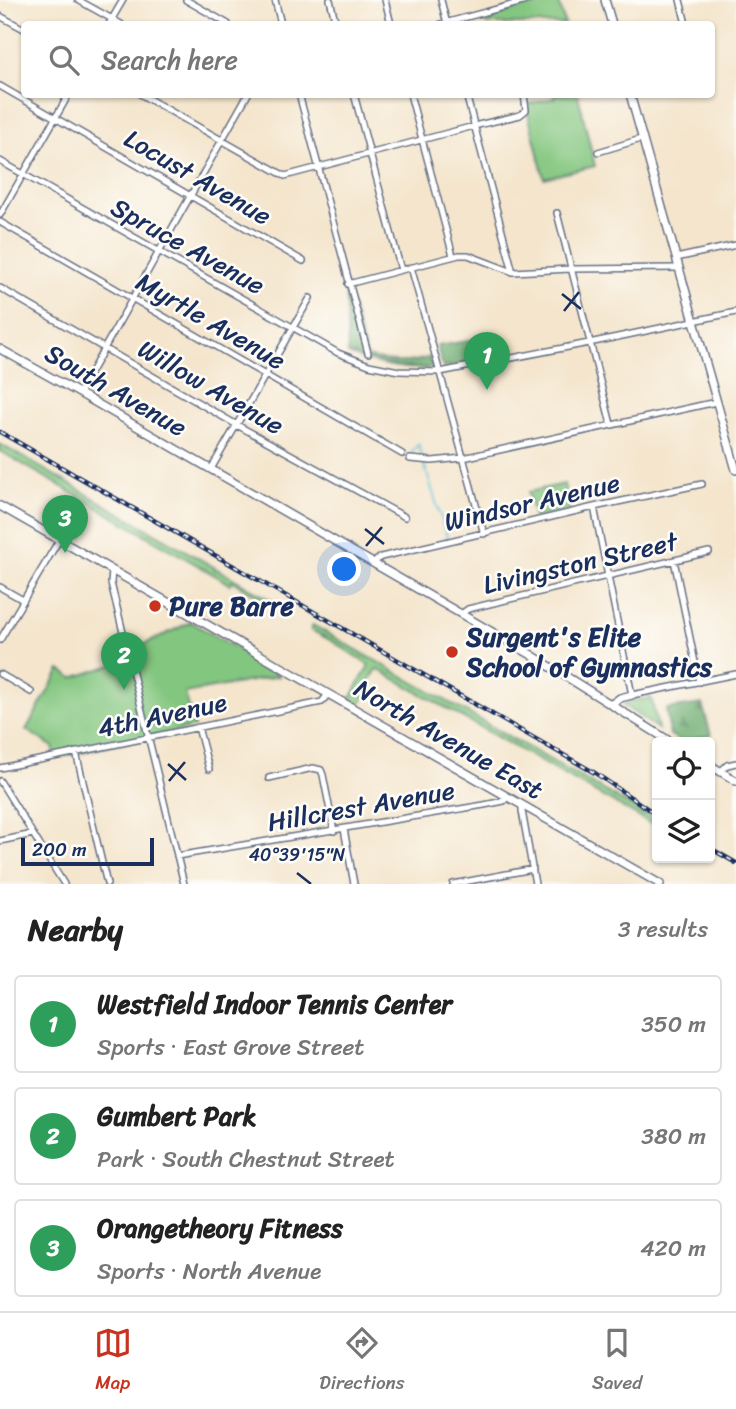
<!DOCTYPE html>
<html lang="en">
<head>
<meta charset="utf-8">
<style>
  body { margin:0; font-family:Sriracha,sans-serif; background:#f2f2f2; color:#222 }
  .controls { position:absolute; right:21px; bottom:21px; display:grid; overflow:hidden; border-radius:7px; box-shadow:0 2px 5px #0004 }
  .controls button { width:63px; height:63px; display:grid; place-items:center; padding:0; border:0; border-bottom:2px solid #e0e0e0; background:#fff; color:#222; font:35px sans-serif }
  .scale { position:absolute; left:21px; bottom:18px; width:133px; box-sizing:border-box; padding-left:7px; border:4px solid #1b2f5e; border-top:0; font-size:19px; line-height:24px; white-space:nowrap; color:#1b2f5e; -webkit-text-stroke:5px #fdfcf7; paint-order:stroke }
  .you { position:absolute; left:345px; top:570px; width:24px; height:24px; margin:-18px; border:5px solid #fff; border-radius:50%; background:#1a73e8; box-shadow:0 0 0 10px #1a73e833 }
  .badge { display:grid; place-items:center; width:46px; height:46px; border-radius:50%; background:#c8321e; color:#fff; font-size:23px; font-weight:700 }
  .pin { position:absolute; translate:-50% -58px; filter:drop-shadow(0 2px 4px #0008) }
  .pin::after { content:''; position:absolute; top:37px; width:24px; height:21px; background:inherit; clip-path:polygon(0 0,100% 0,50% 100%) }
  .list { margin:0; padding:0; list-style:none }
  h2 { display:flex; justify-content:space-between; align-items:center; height:91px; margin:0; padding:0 28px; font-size:30px }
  h2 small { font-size:23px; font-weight:400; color:#767676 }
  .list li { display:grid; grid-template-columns:46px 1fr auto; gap:21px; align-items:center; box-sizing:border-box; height:98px; margin:0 14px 14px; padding:0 14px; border:2px solid #e0e0e0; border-radius:7px }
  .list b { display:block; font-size:26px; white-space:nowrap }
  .list p { margin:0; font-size:23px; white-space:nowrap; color:#767676 }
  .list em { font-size:23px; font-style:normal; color:#767676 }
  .icon { flex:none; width:38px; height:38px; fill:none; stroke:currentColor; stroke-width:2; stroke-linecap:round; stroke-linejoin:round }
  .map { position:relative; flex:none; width:736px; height:884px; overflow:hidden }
  .search { position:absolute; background:#fff; box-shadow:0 2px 5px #0004; left:21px; right:21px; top:21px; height:77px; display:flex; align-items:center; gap:18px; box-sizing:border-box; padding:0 24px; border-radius:7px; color:#767676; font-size:26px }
  .sheet { height:427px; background:#fff }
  nav { display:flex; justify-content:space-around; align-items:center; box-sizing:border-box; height:98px; border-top:2px solid #e0e0e0; background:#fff; font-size:19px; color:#767676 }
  nav a { display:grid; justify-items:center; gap:4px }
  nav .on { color:#c8321e }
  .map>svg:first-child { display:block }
  .grass { fill:url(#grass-tufts); stroke:#4f7a6e; stroke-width:2 }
  .forest { fill:url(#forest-firs); stroke:#426d66; stroke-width:2 }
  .green { fill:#83c67f; stroke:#4f7a6e; stroke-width:2 }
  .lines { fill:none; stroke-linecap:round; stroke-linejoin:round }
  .stream { stroke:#59c0d6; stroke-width:2 }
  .street-casing { stroke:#676f84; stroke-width:8 }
  .secondary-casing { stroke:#676f84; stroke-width:10 }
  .street { stroke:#fff; stroke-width:5 }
  .secondary { stroke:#fff; stroke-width:7 }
  .rail-casing { stroke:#1b2f5e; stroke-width:4.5 }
  .rail { stroke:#fdfcf7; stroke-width:2; stroke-dasharray:5; stroke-linecap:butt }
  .ticks { fill:none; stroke:#1b2f5e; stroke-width:2.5 }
  .poi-dot { fill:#c8321e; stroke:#fdfcf7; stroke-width:2.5 }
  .labels { text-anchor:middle; stroke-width:5; stroke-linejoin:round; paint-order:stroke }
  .street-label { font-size:26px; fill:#1b2f5e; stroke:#fdfcf7 }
  .poi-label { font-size:26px; font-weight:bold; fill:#1b2f5e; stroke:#fdfcf7; text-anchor:start }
  .ticks-label { font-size:18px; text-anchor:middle; fill:#1b2f5e; stroke:#fdfcf7; stroke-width:5; stroke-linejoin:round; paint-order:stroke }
</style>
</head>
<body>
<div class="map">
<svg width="736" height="884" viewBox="0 0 736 884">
  <defs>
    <pattern id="grass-tufts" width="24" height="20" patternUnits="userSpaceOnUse" patternTransform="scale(1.75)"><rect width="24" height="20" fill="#83c67f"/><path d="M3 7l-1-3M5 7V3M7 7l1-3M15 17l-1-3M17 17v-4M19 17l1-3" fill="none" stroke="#6aa16b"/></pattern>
    <pattern id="forest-firs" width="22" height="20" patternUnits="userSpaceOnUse" patternTransform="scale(1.75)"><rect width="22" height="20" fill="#6aab6e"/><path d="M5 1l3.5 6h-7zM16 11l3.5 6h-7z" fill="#568c5e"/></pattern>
  </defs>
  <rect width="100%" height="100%" fill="#fdfcf7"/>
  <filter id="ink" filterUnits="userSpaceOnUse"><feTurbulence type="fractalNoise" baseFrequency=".0143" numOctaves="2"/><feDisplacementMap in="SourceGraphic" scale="14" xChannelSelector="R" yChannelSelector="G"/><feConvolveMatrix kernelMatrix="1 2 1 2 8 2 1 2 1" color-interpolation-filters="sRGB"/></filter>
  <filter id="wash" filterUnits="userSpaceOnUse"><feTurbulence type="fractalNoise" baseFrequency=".00686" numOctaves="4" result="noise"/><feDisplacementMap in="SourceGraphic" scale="28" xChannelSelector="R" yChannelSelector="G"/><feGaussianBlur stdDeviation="1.57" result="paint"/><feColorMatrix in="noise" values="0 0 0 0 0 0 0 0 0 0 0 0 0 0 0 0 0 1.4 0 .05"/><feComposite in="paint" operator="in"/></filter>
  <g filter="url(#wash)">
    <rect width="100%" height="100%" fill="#f4e5cc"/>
    <!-- grass -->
    <path class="grass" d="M 0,444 L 273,601 L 271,604 L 232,581 L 230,584 L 0,451 Z
      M 313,625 L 654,819 L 651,824 L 377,669 L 366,687 L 365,696 L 360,705 L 350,700 L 369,665 L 332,641 L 311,630 Z"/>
    <!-- forest -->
    <path class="forest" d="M 345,283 L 367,357 C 392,363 406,365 430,357 L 433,368 C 404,370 376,365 348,354 Z
      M 473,340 L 479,361 L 443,368 L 437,346 Z
      M 702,704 L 711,735 L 689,740 L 689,742 L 682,742 L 670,735 L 666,709 Z"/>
    <!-- green -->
    <path class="green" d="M 549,0 L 558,0 L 565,24 L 486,24 L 484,19 Z
      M 554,95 L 578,95 L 595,166 L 544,178 L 526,105 L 554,98 Z
      M 564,484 L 570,510 L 534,518 L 528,492 Z
      M 191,622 L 250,656 L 279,676 L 185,693 L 194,727 L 56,758 L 53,747 L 26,730 L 60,670 L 73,678 L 124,661 L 132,654 L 132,650 Z
      M 651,698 L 658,729 L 623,705 L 631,701 Z"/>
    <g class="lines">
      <!-- stream -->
      <path class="stream" d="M 418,444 L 422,457
        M 411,453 L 419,443
        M 424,464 L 447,537"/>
    </g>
  </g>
  <g filter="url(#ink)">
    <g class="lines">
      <defs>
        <path id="street" d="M 78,0 L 121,24
          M 186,0 L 228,24
          M 275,0 L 281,24
          M 330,0 L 336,24
          M 385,0 L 391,24
          M 441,0 L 447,24
          M 680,0 L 686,24
          M 0,16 L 24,29
          M 109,24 L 123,0
          M 441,24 L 530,0
          M 0,86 L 303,261
          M 140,94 L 285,176 L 474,126 L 520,115 L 526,110 L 524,94
          M 299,94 L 368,353
          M 354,94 L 401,270
          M 410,94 L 453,256
          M 466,94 L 513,272
          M 598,152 L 641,139
          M 0,161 L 338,353 L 369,365 L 399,371 L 440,372 L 589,343 L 736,312
          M 557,213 L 611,424
          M 0,215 L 69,94
          M 0,222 L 402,454
          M 676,258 L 736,245
          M 411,267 L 484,534
          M 348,284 L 459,255 L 468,255 L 513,272 L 570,269 L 679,268
          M 0,288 L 237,425 L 405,517
          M 79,393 C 135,293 191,193 248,94
          M 410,459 L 432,461 L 463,458 L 716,402
          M 211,469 L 310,298
          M 594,507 L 632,695 L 736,674
          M 674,560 L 699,682
          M 373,563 L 381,557 L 594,507 L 702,484
          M 112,570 L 111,583 L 184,884
          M 0,587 L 23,600
          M 461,614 L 468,609 L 709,552
          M 0,640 L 59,540
          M 0,674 L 31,692
          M 198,727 L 209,769
          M 76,752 L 107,884
          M 0,768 L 322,702 L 328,694
          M 720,772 L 727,765 L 736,763
          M 269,778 L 313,768 L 321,770 L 323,775 L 334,831
          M 0,781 L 64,884
          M 522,805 L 522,811 L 535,884
          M 344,829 L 354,884
          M 0,841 L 33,834
          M 177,856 L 484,805 L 504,801 L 507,797
          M 453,884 L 533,869"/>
        <path id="secondary" d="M 605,0 L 612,24
          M 630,94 L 736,470
          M 0,349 L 79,393 L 530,654 L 671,742
          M 0,506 L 660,884
          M 612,704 L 620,698 L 632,695
          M 710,765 L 736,781"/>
      </defs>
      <!-- street casing -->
      <use href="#street" class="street-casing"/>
      <!-- secondary casing -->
      <use href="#secondary" class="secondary-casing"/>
      <!-- street -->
      <use href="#street" class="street"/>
      <!-- secondary -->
      <use href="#secondary" class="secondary"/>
      <defs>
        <path id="rail" d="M 0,432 L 595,773 L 657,815
          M 710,848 L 736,863"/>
      </defs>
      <!-- rail casing -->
      <use href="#rail" class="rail-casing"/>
      <!-- rail -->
      <use href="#rail" class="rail"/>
    </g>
  </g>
  <!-- ticks -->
  <path class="ticks" d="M 562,294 L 581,309M 564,311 L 579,292M 365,529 L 384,544M 366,546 L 382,527M 168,764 L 186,780M 169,781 L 185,762M 297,873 L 311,884"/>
  <!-- markers -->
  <g class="poi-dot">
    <circle cx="155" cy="606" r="7"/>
    <circle cx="452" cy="652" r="7"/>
  </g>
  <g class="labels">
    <!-- street labels -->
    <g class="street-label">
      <text transform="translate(198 177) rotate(30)" y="9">Locust Avenue</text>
      <text transform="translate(188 246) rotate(29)" y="9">Spruce Avenue</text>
      <text transform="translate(211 321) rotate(30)" y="9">Myrtle Avenue</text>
      <text transform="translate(211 387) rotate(30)" y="9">Willow Avenue</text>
      <text transform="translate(116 390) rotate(30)" y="9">South Avenue</text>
      <text transform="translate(532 502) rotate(-13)" y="9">Windsor Avenue</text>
      <text transform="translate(580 563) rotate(-13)" y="9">Livingston Street</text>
      <text transform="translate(162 715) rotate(-12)" y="9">4th Avenue</text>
      <text transform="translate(449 739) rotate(30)" y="9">North Avenue East</text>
      <text transform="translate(361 806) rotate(-10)" y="9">Hillcrest Avenue</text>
    </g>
    <!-- poi labels -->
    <g class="poi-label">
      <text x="169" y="615">Pure Barre</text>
      <text x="466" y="646">Surgent's Elite<tspan x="466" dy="30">School of Gymnastics</tspan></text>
    </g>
  </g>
  <g class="ticks-label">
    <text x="297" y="861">40°39'15"N</text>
  </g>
</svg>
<div class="controls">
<button><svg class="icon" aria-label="locate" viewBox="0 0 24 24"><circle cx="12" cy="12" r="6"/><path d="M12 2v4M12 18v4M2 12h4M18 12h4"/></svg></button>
<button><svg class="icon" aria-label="layers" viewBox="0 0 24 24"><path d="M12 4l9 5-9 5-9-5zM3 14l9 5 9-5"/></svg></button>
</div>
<div class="scale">200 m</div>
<div class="you"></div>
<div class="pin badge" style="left:487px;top:390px;background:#2e9e5b">1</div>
<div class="pin badge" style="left:124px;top:690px;background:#2e9e5b">2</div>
<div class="pin badge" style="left:65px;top:553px;background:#2e9e5b">3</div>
<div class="search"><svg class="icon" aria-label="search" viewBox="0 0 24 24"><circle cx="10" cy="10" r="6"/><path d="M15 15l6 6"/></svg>Search here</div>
</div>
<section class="sheet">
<h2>Nearby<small>3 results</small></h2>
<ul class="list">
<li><span class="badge" style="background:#2e9e5b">1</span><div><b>Westfield Indoor Tennis Center</b><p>Sports · East Grove Street</p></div><em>350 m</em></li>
<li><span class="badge" style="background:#2e9e5b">2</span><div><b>Gumbert Park</b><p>Park · South Chestnut Street</p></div><em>380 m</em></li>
<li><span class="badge" style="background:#2e9e5b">3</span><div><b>Orangetheory Fitness</b><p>Sports · North Avenue</p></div><em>420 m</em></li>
</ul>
</section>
<nav>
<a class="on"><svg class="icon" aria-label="map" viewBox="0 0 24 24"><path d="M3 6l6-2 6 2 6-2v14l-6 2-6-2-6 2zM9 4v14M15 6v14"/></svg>Map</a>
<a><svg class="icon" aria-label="directions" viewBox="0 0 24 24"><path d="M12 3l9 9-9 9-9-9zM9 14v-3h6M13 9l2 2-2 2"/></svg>Directions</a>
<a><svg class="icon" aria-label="saved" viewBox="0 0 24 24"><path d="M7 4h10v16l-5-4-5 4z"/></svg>Saved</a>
</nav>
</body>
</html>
